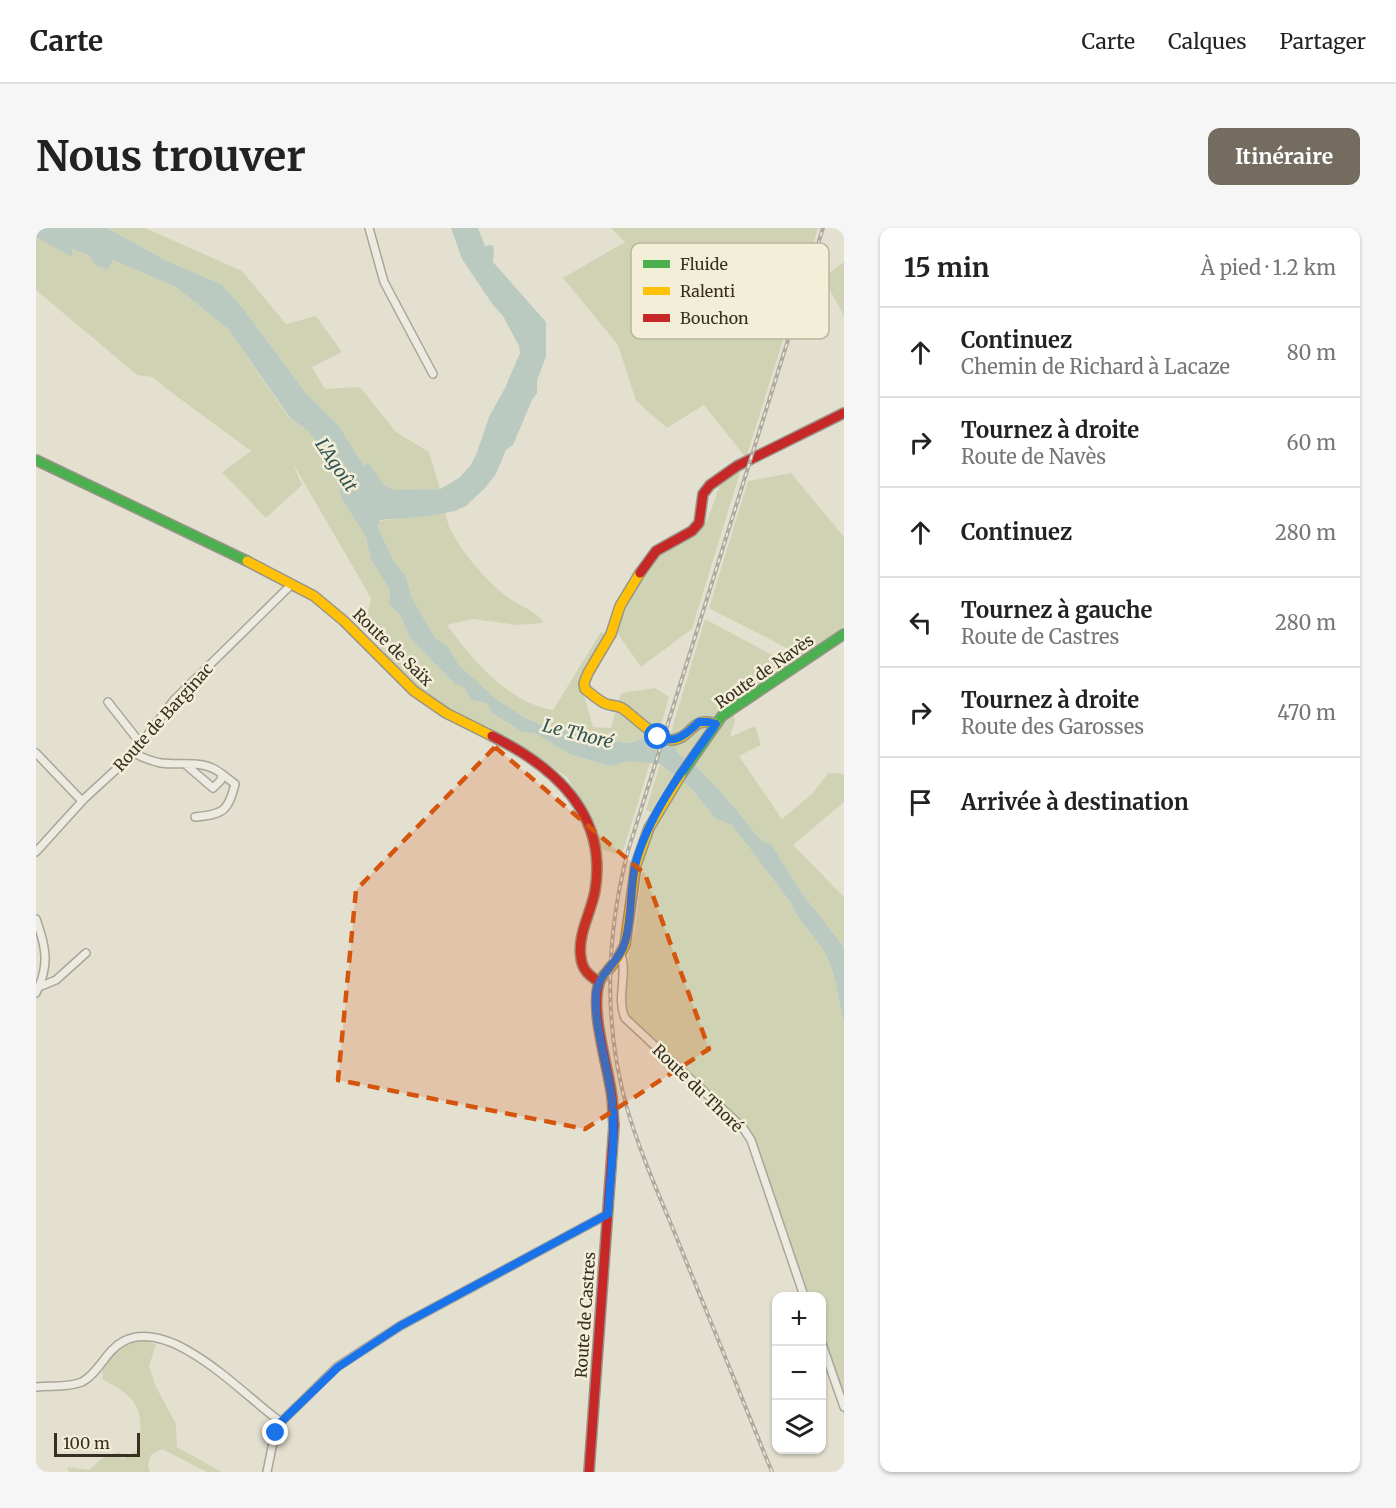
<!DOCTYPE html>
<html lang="fr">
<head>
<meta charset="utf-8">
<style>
  body { margin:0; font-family:Merriweather,serif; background:#f6f6f6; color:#222 }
  .controls { position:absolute; right:18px; bottom:18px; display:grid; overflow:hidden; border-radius:12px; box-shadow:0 2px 4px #0004 }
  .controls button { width:54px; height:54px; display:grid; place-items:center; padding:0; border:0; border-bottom:2px solid #e0e0e0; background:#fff; color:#222; font:30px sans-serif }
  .scale { position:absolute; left:18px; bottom:15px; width:86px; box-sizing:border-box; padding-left:6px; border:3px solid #382e21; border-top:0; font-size:16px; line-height:21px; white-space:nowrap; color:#382e21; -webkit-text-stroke:4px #f3eed7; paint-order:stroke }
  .stop { position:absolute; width:18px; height:18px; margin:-14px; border:4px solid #1a73e8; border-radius:50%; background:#fff }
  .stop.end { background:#1a73e8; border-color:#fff; box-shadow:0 2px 6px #0008 }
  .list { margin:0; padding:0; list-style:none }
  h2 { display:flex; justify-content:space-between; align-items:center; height:78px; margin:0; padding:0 24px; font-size:26px }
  h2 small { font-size:20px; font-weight:400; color:#767676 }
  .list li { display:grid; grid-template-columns:39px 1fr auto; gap:18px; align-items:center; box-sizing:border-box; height:90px; padding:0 24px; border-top:2px solid #e0e0e0 }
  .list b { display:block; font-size:22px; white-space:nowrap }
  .list p { margin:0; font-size:20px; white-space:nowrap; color:#767676 }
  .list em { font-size:20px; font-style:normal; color:#767676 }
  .icon { flex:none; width:33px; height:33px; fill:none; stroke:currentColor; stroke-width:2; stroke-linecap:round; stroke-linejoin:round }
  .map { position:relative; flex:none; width:808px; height:1244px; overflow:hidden; border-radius:12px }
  header { display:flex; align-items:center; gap:36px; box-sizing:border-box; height:84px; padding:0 30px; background:#fff; border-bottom:2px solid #e0e0e0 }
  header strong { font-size:28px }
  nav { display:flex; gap:33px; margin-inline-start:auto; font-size:21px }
  .intro { display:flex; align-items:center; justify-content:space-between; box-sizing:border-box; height:144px; padding:0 36px }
  h1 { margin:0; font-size:42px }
  .button { padding:15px 27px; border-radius:12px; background:#746c5e; color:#fff; font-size:21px; font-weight:700 }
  main { display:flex; gap:36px; padding:0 36px }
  aside { flex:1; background:#fff; border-radius:12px; box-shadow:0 2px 4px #0004 }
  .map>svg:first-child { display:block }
  .green { fill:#d0d3b3 }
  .water { fill:#bbcac1 }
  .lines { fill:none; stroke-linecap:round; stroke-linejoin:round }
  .river { stroke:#bbcac1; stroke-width:10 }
  .street-casing { stroke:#a9a598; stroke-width:10 }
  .fast-casing { stroke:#999488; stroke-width:12 }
  .slow-casing { stroke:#999488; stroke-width:12 }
  .jam-casing { stroke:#999488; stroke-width:12 }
  .street { stroke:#eceae1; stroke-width:7 }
  .fast { stroke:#4caf50; stroke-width:9 }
  .slow { stroke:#ffc107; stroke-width:9 }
  .jam { stroke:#c62828; stroke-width:9 }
  .rail-casing { stroke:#adaaa1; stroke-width:4 }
  .rail { stroke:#f3eed7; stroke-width:1.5; stroke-dasharray:4.5; stroke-linecap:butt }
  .route { stroke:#1a73e8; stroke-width:8 }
  .marked { fill:#d6550e; fill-opacity:0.2; stroke:#d6550e; stroke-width:4.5; stroke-dasharray:12 8; stroke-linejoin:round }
  .labels { text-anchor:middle; stroke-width:5; stroke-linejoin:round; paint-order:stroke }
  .street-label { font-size:16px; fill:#382e21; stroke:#f3eed7 }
  .water-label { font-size:18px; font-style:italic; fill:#315556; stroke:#f3eed7 }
  .key { fill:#f3eed7; stroke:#bbb4a0; stroke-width:1.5 }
  .key-label { font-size:16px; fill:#382e21 }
</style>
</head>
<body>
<header>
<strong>Carte</strong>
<nav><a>Carte</a><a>Calques</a><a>Partager</a></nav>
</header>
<div class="intro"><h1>Nous trouver</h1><a class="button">Itinéraire</a></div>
<main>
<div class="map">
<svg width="808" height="1244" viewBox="0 0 808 1244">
  <rect width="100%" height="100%" fill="#e4e0d0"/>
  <!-- green -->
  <path class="green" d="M 71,0 L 109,0 L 206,43 L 250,96 L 280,88 L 306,124 L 276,139 L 289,161 L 324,159 L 360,204 L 393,224 L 404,261 L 359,262 L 348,258 L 332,234 L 328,238 L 303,198 L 269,164 L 207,80 L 185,56 L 131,33 Z
    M 575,0 L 782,0 L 710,230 L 668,177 L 631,200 L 600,173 L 582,117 L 527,50 L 589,14 Z
    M 0,9 L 36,28 L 36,20 L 53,27 L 77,32 L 140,59 L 193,102 L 253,190 L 273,204 L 302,241 L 304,268 L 330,309 L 335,332 L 354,362 L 353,376 L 364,387 L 374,410 L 428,459 L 435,472 L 451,475 L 456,485 L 486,504 L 499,505 L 533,526 L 574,538 L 593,532 L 614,535 L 586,627 L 565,621 L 554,586 L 531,549 L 506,532 L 396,471 L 361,441 L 329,399 L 335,370 L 256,234 L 266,257 L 230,290 L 186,244 L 215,223 L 132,162 L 117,149 L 101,147 L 0,62 Z
    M 808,34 L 808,88 L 787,49 Z
    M 705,241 L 656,401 L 605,439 L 580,403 L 588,378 L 615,333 L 665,302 L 671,293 L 685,254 Z
    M 755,245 L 808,309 L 808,399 L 766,428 L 673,380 L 712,253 Z
    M 409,285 C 415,314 447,349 470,368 C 482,377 500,382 508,395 L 481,397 L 437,391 L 411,397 C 438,433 471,474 517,482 L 565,404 L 572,408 L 569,426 L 547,464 L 557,499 L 575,500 L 585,465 L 619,460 L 633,469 L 621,510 L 616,508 L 593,515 L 537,508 L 491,491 L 459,470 L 423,437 L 412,419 L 399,410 L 374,369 L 370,348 L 359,335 L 342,298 L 344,293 Z
    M 669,391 L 757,438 L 694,475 L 699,492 L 694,509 L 719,498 L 725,517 L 703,528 L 746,591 L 777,565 L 792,545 L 808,546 L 808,574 L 757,617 L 808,669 L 808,719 L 765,664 L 735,616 L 725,612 L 687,566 L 658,536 L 643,526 L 636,515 L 632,514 Z
    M 624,536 L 654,559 L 680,591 L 696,597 L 755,675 C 761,693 776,704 786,720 C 800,742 802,771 808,796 L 808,1188 L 786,1121 L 786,1068 L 768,1068 L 717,918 L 708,903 L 587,794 L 593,724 L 599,701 L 607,634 L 614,610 L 626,589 L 610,582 Z
    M 111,1112 L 120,1117 L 113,1138 L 120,1159 L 140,1196 L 141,1219 L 186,1244 L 171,1244 L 126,1221 L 115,1227 L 112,1237 L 114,1244 L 33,1244 L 31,1239 L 53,1242 L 69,1228 L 83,1224 L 86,1231 L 102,1222 C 108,1183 104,1170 67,1152 L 66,1138 C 82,1122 87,1115 111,1112 Z"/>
  <!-- water -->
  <path class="water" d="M 0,0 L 71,0 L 131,33 L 185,56 L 207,80 L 269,164 L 303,198 L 328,238 L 332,234 L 348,257 L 359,262 L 404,261 L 423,250 L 434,238 L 440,227 L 453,189 L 469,160 L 484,125 L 483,118 L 467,88 L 457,77 L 426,31 L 415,0 L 442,0 L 449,18 L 456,17 L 458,20 L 457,34 L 510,94 L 510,128 L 501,153 L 501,165 L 496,172 L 477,217 L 470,222 L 460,246 L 449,260 L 430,278 L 419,283 L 394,288 L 344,292 L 342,299 L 359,335 L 370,348 L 375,369 L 399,410 L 412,419 L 423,437 L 459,470 L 491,491 L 537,508 L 593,515 L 616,508 L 636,515 L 643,526 L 658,536 L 687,566 L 725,612 L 735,616 L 765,664 L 808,719 L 808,796 C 802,771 800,742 786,720 C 776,704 761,693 755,675 L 696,597 L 680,591 L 654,559 L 624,536 L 593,533 L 574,538 L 533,526 L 499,505 L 486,504 L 456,485 L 451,475 L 435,472 L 428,459 L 419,456 L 374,410 L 364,387 L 353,376 L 354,362 L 335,332 L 330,309 L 304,268 L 302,241 L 273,204 L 254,190 L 193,102 L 140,59 L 77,32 L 72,41 L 60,38 L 53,27 L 36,21 L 36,29 L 0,9 Z"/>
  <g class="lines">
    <!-- river -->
    <path class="river" d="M 519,503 L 556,511"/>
    <defs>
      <path id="street" d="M 333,0 L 348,54 L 397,146
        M 72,474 L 105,516
        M 0,525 L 46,573
        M 98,525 C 107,530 115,533 125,535 C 147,538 168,531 186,546 L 185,552 L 177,560 L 149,536
        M 159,589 C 187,586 192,584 199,556 L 186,546
        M 0,624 L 49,570 L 98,525 L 138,472 L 256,356
        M 0,691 C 10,719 14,737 0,765
        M 585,726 C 592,747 580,770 589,790 L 707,900 L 715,912 L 768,1068
        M 3,759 L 20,752 L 50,725
        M 786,1116 L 808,1179
        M 0,1159 C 14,1157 32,1160 46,1154 C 63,1145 70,1122 88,1113 C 137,1089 209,1169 245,1194
        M 231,1244 L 236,1219 L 245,1194 L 301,1139 L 364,1098 L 572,986"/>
      <path id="fast" d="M 0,232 L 211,333
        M 645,547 L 686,488 L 808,406"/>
      <path id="slow" d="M 211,333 L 278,368 L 308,393 L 378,463 L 410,485 L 456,508
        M 604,345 L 584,378 L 575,406 L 552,445 L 548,455 L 549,461 C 555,466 561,471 568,475 C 574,478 580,477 586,480 C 598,488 621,513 636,512 C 657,510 655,487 680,496
        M 564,752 L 582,730 L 589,717 L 600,637 L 613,600 L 645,547"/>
      <path id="jam" d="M 604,345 L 620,323 L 656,303 L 663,295 L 667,266 L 674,257 L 701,238 L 808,185
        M 456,508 C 519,539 572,586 559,663 C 555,685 541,707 545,730 C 546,742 554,748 563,754
        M 553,1244 L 578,897 C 577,888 577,878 576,869 C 572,837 553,781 564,752"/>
    </defs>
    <!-- street casing -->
    <use href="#street" class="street-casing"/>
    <!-- fast casing -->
    <use href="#fast" class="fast-casing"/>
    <!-- slow casing -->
    <use href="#slow" class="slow-casing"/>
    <!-- jam casing -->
    <use href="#jam" class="jam-casing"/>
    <!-- street -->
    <use href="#street" class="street"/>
    <!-- fast -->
    <use href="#fast" class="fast"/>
    <!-- slow -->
    <use href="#slow" class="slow"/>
    <!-- jam -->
    <use href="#jam" class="jam"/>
    <defs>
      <path id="rail" d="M 736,1244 C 707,1174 679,1103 650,1033 C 630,982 606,932 591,880 C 567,795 570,708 592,623 L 787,0"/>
    </defs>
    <!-- rail casing -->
    <use href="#rail" class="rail-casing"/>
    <!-- rail -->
    <use href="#rail" class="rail"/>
  </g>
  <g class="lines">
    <!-- route -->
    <path class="route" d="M 240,1205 L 245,1194 L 302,1139 L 364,1098 L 572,986 C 574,949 580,910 576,873 C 573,841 557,795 560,765 C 563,744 584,734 589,714 C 596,690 594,663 599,638 C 611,588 650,537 680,496 L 672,494 L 663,494 C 651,505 640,517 622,509"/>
  </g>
  <!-- marked area -->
  <path class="marked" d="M 459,519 L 609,646 L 673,821 L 549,901 L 302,852 L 320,662 Z"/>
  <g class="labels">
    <!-- street labels -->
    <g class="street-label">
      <text transform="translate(357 419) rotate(44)" y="6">Route de Saïx</text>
      <text transform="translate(728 443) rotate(-35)" y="6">Route de Navès</text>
      <text transform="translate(127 489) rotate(-48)" y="6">Route de Barginac</text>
      <text transform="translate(662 860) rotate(44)" y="6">Route du Thoré</text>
      <text transform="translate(549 1087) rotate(-86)" y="6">Route de Castres</text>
    </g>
    <!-- water labels -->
    <g class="water-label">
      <text transform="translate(300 237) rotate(56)" y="6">L'Agoût</text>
      <text transform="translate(542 506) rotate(14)" y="6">Le Thoré</text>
    </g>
  </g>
  <!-- legend -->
  <rect x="595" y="15" width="198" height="96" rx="9" class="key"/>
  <rect x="607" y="32" width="27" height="8" fill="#4caf50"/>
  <rect x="607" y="59" width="27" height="8" fill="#ffc107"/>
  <rect x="607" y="86" width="27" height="8" fill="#c62828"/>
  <g class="key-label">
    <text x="644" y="42">Fluide</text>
    <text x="644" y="69">Ralenti</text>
    <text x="644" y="96">Bouchon</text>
  </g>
</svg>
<div class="controls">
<button>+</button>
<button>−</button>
<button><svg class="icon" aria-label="layers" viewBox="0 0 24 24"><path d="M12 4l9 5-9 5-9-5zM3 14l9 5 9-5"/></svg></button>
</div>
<div class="scale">100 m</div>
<div class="stop" style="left:622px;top:509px"></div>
<div class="stop end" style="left:240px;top:1205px"></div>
</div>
<aside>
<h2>15 min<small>À pied · 1.2 km</small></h2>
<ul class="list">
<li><svg class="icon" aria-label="ahead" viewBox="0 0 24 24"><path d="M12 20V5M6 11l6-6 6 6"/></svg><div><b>Continuez</b><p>Chemin de Richard à Lacaze</p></div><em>80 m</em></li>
<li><svg class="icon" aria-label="right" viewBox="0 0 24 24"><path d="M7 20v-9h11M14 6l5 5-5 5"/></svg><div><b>Tournez à droite</b><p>Route de Navès</p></div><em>60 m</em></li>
<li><svg class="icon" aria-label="ahead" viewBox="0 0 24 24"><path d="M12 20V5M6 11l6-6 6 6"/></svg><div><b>Continuez</b></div><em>280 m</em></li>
<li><svg class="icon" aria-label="left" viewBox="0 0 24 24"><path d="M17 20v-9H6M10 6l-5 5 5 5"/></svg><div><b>Tournez à gauche</b><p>Route de Castres</p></div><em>280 m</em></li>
<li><svg class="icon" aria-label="right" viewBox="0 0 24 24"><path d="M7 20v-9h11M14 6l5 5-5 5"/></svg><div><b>Tournez à droite</b><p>Route des Garosses</p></div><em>470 m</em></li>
<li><svg class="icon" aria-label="arrive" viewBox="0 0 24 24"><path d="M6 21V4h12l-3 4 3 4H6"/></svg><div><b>Arrivée à destination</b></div></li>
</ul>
</aside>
</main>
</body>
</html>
